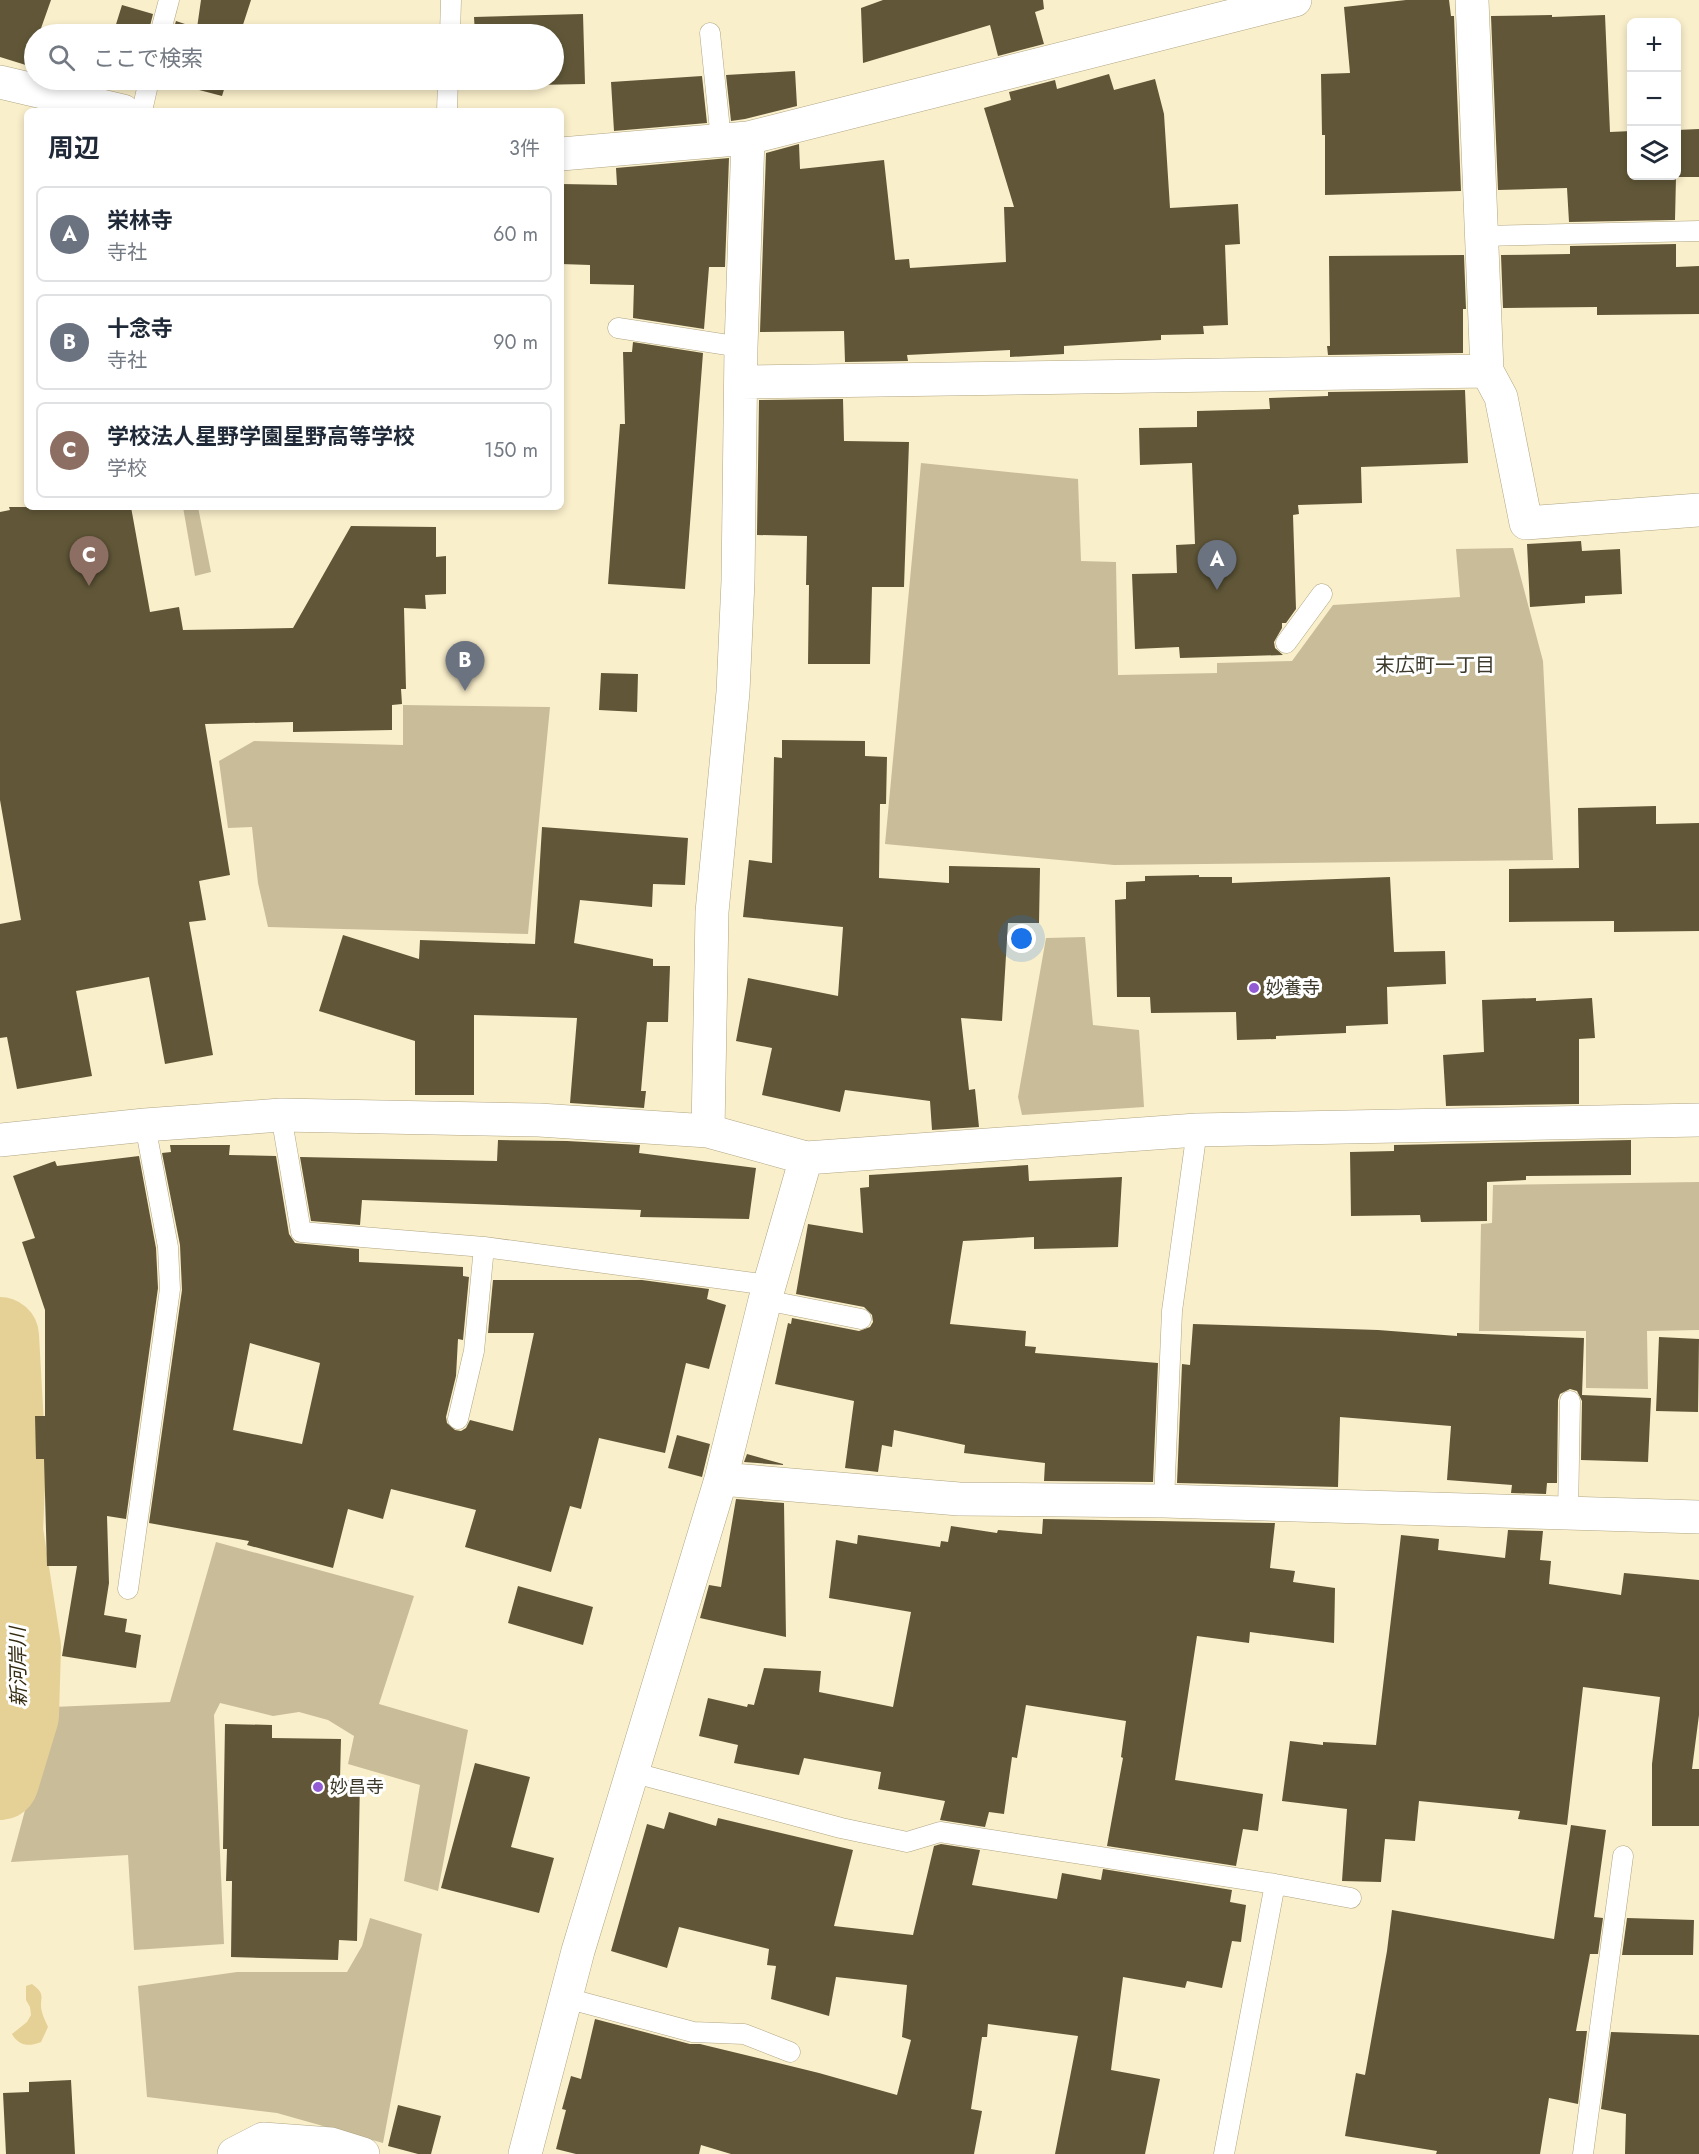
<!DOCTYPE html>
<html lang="ja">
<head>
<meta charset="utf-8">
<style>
  body { margin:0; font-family:Jost,"Noto Sans JP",sans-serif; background:#f6f6f7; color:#1f2937 }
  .controls { position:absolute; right:18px; top:18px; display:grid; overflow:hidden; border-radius:9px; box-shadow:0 3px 9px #0003 }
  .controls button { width:54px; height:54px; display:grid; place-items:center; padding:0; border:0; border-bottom:2px solid #e0e1e3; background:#fff; color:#1f2937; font:30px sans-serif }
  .you { position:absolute; left:1022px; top:939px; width:21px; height:21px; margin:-15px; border:4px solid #fff; border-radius:50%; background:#1a73e8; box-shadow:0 0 0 9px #1a73e833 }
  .badge { display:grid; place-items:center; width:39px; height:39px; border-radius:50%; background:#925bd4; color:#fff; font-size:20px; font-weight:700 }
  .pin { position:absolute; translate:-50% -50px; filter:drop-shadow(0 2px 3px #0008) }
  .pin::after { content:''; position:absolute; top:32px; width:21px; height:18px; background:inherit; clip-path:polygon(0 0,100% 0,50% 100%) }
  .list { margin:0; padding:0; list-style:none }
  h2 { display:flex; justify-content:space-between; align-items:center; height:78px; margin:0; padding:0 24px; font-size:26px }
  h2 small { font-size:20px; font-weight:400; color:#747a83 }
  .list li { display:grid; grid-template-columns:39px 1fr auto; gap:18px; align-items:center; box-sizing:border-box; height:96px; margin:0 12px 12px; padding:0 12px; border:2px solid #e0e1e3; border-radius:9px }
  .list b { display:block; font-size:22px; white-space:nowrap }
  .list p { margin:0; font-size:20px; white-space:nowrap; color:#747a83 }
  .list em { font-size:20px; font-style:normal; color:#747a83 }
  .icon { flex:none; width:33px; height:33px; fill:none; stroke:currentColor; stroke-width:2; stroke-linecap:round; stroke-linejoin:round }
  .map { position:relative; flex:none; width:1699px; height:2154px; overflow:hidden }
  .search { position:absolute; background:#fff; box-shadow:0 3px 9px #0003; left:24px; top:24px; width:540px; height:66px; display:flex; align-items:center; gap:15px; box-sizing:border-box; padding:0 21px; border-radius:33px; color:#747a83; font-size:22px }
  .panel { position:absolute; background:#fff; box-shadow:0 3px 9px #0003; left:24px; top:108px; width:540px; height:402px; border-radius:9px }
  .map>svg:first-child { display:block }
  .green { fill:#c9bd99 }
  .water { fill:#e5d196 }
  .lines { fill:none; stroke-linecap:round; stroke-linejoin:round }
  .river { stroke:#e5d196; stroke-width:78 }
  .building { fill:#615738; fill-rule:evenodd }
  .lane-casing { stroke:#b0a583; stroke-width:21 }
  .street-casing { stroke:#b0a583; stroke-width:34 }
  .lane { stroke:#fff; stroke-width:20 }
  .street { stroke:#fff; stroke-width:33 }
  .poi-dot { fill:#925bd4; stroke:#fff; stroke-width:2 }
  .labels { text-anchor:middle; stroke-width:6; stroke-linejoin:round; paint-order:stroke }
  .poi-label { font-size:18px; fill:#3d392b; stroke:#fff; text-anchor:start }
  .neighbourhood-label { font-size:20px; fill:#3d392b; stroke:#fff }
  .water-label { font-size:20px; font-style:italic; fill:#342b10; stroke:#fff }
</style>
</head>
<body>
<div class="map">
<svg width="1699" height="2154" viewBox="0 0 1699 2154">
  <rect width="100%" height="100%" fill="#faefcb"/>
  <!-- green -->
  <path class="green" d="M 921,463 L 1078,479 L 1081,561 L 1116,562 L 1118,675 L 1217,673 L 1217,663 L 1292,661 L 1333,605 L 1460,597 L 1456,549 L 1513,548 L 1543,661 L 1553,860 L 1114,865 L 885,844 Z
    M 183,507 L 198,507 L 211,572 L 195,576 Z
    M 403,705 L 550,707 L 528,934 L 268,927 L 258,883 L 252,827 L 228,828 L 219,761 L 254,741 L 403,745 Z
    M 1085,937 L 1093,1025 L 1139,1030 L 1144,1107 L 1022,1115 L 1018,1097 L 1046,938 Z
    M 1699,1182 L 1699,1330 L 1647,1331 L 1648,1389 L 1586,1388 L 1586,1331 L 1479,1331 L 1481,1224 L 1492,1223 L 1493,1185 Z
    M 216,1542 L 414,1596 L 379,1704 L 468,1730 L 438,1891 L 404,1881 L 420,1785 L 348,1764 L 354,1736 L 328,1720 L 299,1712 L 273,1716 L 220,1703 L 214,1715 L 224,1944 L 134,1950 L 128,1855 L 11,1862 L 53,1707 L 170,1702 Z
    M 370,1918 L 422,1934 L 383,2143 L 277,2113 L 147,2097 L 138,1986 L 237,1972 L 347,1972 L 362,1946 Z"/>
  <!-- water -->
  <path class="water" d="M 32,1984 C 48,1996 38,1997 42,2012 C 43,2017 46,2022 48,2027 L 41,2042 C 29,2047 19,2046 12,2034 L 27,2022 L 31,2015 L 30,2007 L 26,2000 L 26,1986 Z"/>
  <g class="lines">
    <!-- river -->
    <path class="river" d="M 0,1336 L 7,1462 L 4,1531 L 22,1647 L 20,1715 L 0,1781"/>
  </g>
  <!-- building -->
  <path class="building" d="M 0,0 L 51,0 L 39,34 L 34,34 L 34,50 L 29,66 L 0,57 Z
    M 201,0 L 251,0 L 240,34 L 172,34 L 176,21 L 197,28 Z
    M 883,0 L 1043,0 L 1044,9 L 1035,12 L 1044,44 L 998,56 L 990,25 L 863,63 L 861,8 Z
    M 1406,0 L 1449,0 L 1451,16 L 1454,16 L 1461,191 L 1325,195 L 1325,135 L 1322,135 L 1321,74 L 1350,73 L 1344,7 Z
    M 122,5 L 153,14 L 148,34 L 113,34 Z
    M 583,14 L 585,84 L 536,85 L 536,80 L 476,82 L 476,80 L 554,80 L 554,34 L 475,34 L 474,17 Z
    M 1552,15 L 1552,17 L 1605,15 L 1610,132 L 1632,131 L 1632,176 L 1677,176 L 1677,130 L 1699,129 L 1699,177 L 1676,177 L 1675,220 L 1569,222 L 1567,188 L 1498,190 L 1491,16 Z
    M 795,71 L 797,106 L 745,119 L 731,121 L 726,75 Z
    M 1109,74 L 1114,90 L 1155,79 L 1164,114 L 1170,208 L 1238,204 L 1240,244 L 1225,245 L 1228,325 L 1203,326 L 1204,334 L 1161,335 L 1161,340 L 1064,346 L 1064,354 L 1010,357 L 1010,350 L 907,355 L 908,361 L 845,362 L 844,331 L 760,332 L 766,153 L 799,144 L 800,169 L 884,160 L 895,260 L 909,259 L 910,268 L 1006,262 L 1004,207 L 1014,207 L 984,108 L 1011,100 L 1009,92 L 1055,80 L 1057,89 Z
    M 702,76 L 707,123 L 614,131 L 611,82 Z
    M 161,80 L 227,80 L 222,96 Z
    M 729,158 L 725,267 L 709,267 L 704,329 L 633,318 L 634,285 L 590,284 L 590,265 L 561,264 L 561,184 L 617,185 L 616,168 Z
    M 1676,244 L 1676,267 L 1699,266 L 1699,314 L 1597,315 L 1597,307 L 1503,308 L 1501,255 L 1570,254 L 1570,246 Z
    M 1464,255 L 1466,309 L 1463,309 L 1463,353 L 1328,355 L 1327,346 L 1330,346 L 1329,256 Z
    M 633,342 L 703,353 L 685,589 L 608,584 L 620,424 L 625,424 L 623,352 L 632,352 Z
    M 1465,390 L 1468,463 L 1361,467 L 1362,503 L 1298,505 L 1299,514 L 1293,515 L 1296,609 L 1286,623 L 1282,623 L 1282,628 L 1274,642 L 1275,648 L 1283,655 L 1180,658 L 1179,647 L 1135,649 L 1132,574 L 1177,573 L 1176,545 L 1195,544 L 1192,463 L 1140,465 L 1139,428 L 1197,427 L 1197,411 L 1270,409 L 1269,398 L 1328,396 L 1328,392 Z
    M 843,399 L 844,441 L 909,442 L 904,587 L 872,587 L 870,664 L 808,664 L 809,585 L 806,585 L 807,536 L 757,535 L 759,400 Z
    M 9,507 L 131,507 L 150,612 L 179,607 L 183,630 L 293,628 L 351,526 L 436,527 L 436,557 L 446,556 L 446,594 L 425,595 L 426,609 L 404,608 L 406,689 L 401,689 L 402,704 L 392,705 L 392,730 L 293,732 L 293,722 L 205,724 L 230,875 L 199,881 L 206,920 L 189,922 L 213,1055 L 165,1064 L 149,977 L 76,991 L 92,1076 L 17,1089 L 7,1037 L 0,1038 L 0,924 L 21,920 L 0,800 L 0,512 L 10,510 Z
    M 1581,541 L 1582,551 L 1620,549 L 1622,594 L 1585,596 L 1585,603 L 1530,607 L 1527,544 Z
    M 601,673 L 638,674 L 637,712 L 599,710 Z
    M 782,740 L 865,741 L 865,756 L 887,757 L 886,804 L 880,804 L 879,878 L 949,883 L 949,866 L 1040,868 L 1039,923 L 1008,923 L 1002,1021 L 961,1018 L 969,1090 L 975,1089 L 979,1127 L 932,1130 L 930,1101 L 845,1090 L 840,1112 L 762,1095 L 772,1048 L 736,1041 L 748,978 L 838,996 L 843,927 L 743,917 L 749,860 L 772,863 L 774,757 L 782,758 Z
    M 1656,806 L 1656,824 L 1699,823 L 1699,931 L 1614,932 L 1614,921 L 1509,922 L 1509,869 L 1579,868 L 1578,808 Z
    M 542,827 L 688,838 L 685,885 L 653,884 L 652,907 L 580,900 L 574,943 L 653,959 L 653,966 L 670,966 L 668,1022 L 647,1022 L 641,1091 L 646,1091 L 644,1108 L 570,1103 L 577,1018 L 474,1015 L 474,1095 L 415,1095 L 415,1041 L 319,1011 L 343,935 L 419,959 L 420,940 L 535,944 Z
    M 1199,875 L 1199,877 L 1232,877 L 1232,883 L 1390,877 L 1394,952 L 1445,951 L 1446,984 L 1387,987 L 1388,1024 L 1346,1026 L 1346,1033 L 1276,1036 L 1276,1039 L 1237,1040 L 1236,1012 L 1151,1013 L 1150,997 L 1117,997 L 1115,900 L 1126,899 L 1126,882 L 1145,881 L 1145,876 Z
    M 1536,998 L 1536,1001 L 1592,998 L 1595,1038 L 1579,1039 L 1579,1104 L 1446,1106 L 1443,1055 L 1484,1052 L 1482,1000 Z
    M 498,1140 L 567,1141 L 640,1145 L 639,1153 L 756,1168 L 749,1219 L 640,1217 L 641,1210 L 362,1200 L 360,1225 L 311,1221 L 300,1157 L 497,1161 Z
    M 1631,1140 L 1631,1175 L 1526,1176 L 1526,1180 L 1487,1182 L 1487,1221 L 1421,1222 L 1420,1215 L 1351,1216 L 1350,1152 L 1394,1151 L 1394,1145 Z
    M 170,1145 L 230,1145 L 229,1155 L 276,1156 L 289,1234 L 295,1243 L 359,1249 L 359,1262 L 463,1267 L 463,1276 L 469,1277 L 463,1340 L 458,1339 L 456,1376 L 446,1417 L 447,1423 L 455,1430 L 461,1431 L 466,1428 L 470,1420 L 513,1431 L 534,1333 L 488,1333 L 493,1280 L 642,1280 L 709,1289 L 707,1299 L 726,1305 L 709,1369 L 686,1363 L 665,1453 L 599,1438 L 581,1509 L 570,1506 L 551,1572 L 465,1547 L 476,1510 L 391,1489 L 383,1519 L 348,1509 L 333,1568 L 247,1545 L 249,1541 L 149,1523 L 182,1290 L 180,1245 L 162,1153 L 171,1152 ZM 250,1343 L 320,1363 L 302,1444 L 233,1430 Z
    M 139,1156 L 156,1248 L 158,1288 L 126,1519 L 107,1516 L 109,1583 L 104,1615 L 127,1619 L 125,1632 L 141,1635 L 136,1668 L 62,1656 L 77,1566 L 47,1566 L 44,1459 L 36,1459 L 35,1416 L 45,1416 L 45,1310 L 22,1242 L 35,1238 L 13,1176 L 55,1161 L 57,1166 Z
    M 1028,1165 L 1029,1181 L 1122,1177 L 1118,1247 L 1034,1249 L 1034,1237 L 963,1241 L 950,1324 L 1026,1331 L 1025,1346 L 1036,1347 L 1035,1353 L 1158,1363 L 1153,1482 L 1044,1481 L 1045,1463 L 964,1453 L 965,1445 L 894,1430 L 892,1447 L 882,1445 L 878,1472 L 845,1468 L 854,1401 L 775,1384 L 788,1323 L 791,1324 L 792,1318 L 859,1331 L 870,1327 L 873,1322 L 872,1315 L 864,1307 L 796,1294 L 808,1224 L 863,1233 L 860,1188 L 869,1187 L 869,1175 Z
    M 1193,1324 L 1378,1330 L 1457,1336 L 1457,1333 L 1584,1338 L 1582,1395 L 1651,1398 L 1648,1462 L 1581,1460 L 1582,1401 L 1577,1391 L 1570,1389 L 1560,1394 L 1558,1400 L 1557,1483 L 1547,1483 L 1546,1494 L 1511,1493 L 1512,1485 L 1447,1480 L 1451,1426 L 1340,1417 L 1338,1487 L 1177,1483 L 1182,1364 L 1190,1365 Z
    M 1659,1337 L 1699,1339 L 1698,1412 L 1656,1411 Z
    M 677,1435 L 710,1444 L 702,1477 L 668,1468 Z
    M 747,1454 L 783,1464 L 783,1465 L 744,1462 Z
    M 736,1499 L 784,1503 L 786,1637 L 700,1618 L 709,1585 L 721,1587 Z
    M 1043,1519 L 1275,1523 L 1270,1568 L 1295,1571 L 1293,1582 L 1335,1588 L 1334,1643 L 1250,1632 L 1249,1643 L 1197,1636 L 1175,1780 L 1263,1794 L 1258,1831 L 1243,1829 L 1236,1866 L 1107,1846 L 1123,1758 L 1121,1757 L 1126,1721 L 1026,1705 L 1017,1758 L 1012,1757 L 1004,1814 L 989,1812 L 985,1827 L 940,1820 L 945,1801 L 878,1789 L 881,1772 L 804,1758 L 799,1775 L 734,1763 L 738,1745 L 699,1736 L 708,1698 L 747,1707 L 748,1704 L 754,1705 L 764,1668 L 821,1671 L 819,1692 L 893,1707 L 911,1612 L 829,1598 L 836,1540 L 857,1544 L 858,1535 L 940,1547 L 941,1541 L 948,1542 L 951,1526 L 997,1533 L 998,1530 L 1042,1534 Z
    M 1508,1530 L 1543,1531 L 1540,1560 L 1551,1561 L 1549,1584 L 1621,1595 L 1624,1573 L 1699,1580 L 1699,1715 L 1692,1769 L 1699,1769 L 1699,1826 L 1652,1826 L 1652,1764 L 1660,1697 L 1583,1687 L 1567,1825 L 1518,1819 L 1520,1811 L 1419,1801 L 1415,1841 L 1385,1839 L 1381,1882 L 1342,1881 L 1347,1809 L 1282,1801 L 1290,1741 L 1323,1745 L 1323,1742 L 1376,1745 L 1401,1535 L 1439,1539 L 1438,1550 L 1505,1558 Z
    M 518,1586 L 593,1607 L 583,1645 L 508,1623 Z
    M 225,1724 L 272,1725 L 272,1738 L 341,1739 L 340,1780 L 360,1780 L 357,1941 L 339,1940 L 338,1960 L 231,1957 L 232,1881 L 226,1881 L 227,1849 L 223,1849 Z
    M 475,1763 L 530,1777 L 511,1847 L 554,1858 L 539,1913 L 441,1888 Z
    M 669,1812 L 716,1826 L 718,1818 L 853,1850 L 834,1926 L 913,1935 L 934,1846 L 941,1844 L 980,1850 L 972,1885 L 1057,1899 L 1062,1873 L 1101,1880 L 1103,1869 L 1232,1890 L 1230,1902 L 1246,1905 L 1241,1942 L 1232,1941 L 1222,1988 L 1187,1981 L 1185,1988 L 1123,1977 L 1111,2070 L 1160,2079 L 1145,2154 L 1055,2154 L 1078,2036 L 988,2024 L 987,2037 L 982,2037 L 971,2109 L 982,2111 L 974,2154 L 731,2154 L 701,2145 L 699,2154 L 576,2154 L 556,2149 L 566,2110 L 562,2109 L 571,2076 L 581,2079 L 595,2019 L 690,2044 L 700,2044 L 819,2073 L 897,2095 L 911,2040 L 902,2037 L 907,1985 L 836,1977 L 829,2016 L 771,1999 L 776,1966 L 767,1965 L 769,1949 L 679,1927 L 667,1968 L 611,1951 L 647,1824 L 664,1829 Z
    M 1571,1825 L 1606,1830 L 1594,1917 L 1603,1918 L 1598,1954 L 1590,1954 L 1576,2031 L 1587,2031 L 1578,2104 L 1549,2098 L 1540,2154 L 1436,2154 L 1437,2151 L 1345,2136 L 1356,2073 L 1365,2075 L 1387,1951 L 1392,1910 L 1554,1939 Z
    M 1627,1918 L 1694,1920 L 1693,1955 L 1622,1955 Z
    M 1611,2032 L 1699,2035 L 1699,2154 L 1625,2154 L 1626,2114 L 1601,2109 Z
    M 71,2080 L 75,2154 L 6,2154 L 3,2093 L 29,2092 L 29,2082 Z
    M 398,2105 L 441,2116 L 431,2154 L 418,2154 L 388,2146 Z"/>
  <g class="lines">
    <defs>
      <path id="lane" d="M 710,33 L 721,140
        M 160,34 L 169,0
        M 450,34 L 451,0
        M 142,111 L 149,80
        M 447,111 L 448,80
        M 1482,236 L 1699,231
        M 618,328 L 741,347
        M 1286,643 L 1322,594
        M 281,1115 L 301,1232 L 484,1247 L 769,1285
        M 765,1300 L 861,1319
        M 458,1419 L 474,1351 L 484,1247
        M 1164,1501 L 1172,1311 L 1197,1130
        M 1568,1514 L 1570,1401
        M 128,1589 L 170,1289 L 168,1247 L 145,1125
        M 631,1772 L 841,1828 L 907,1842 L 940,1832 L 1275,1884 L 1351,1898
        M 566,1998 L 693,2032 L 744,2034 L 790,2052
        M 1224,2154 L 1275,1884
        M 1583,2154 L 1623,1856"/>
      <path id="street" d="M 1472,0 L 1487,371 L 1501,397 L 1526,523 L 1699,510
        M 0,82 L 123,111
        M 561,154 L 748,138 L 1295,0
        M 741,382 L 1487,371
        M 708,1131 L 712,912 L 733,692 L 738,581 L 741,347 L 748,138
        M 0,1140 L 145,1125 L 281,1115 L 539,1120 L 708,1131 L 806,1158 L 1197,1130 L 1699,1120
        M 721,1479 L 959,1499 L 1164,1501 L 1699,1517
        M 234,2154 L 263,2139 L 331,2144 L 363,2154
        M 525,2154 L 578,1951 L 721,1479 L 765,1300 L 806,1158"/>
    </defs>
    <!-- lane casing -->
    <use href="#lane" class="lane-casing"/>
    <!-- street casing -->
    <use href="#street" class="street-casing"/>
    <!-- lane -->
    <use href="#lane" class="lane"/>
    <!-- street -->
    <use href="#street" class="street"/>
  </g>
  <!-- markers -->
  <g class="poi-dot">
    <circle cx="1254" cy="988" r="6"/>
    <circle cx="318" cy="1787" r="6"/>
  </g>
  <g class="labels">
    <!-- poi labels -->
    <g class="poi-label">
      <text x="1266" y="994">妙養寺</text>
      <text x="330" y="1793">妙昌寺</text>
    </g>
    <!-- neighbourhood labels -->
    <g class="neighbourhood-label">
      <text x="1435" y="672">末広町一丁目</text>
    </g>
    <!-- water labels -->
    <g class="water-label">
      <text transform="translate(18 1667) rotate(-91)" y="7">新河岸川</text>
    </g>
  </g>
</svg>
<div class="controls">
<button>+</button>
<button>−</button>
<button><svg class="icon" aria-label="layers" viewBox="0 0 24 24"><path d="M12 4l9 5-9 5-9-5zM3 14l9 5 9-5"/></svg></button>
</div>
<div class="you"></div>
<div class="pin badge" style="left:1217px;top:590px;background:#6b7280">A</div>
<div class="pin badge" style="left:465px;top:691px;background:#6b7280">B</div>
<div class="pin badge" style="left:89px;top:586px;background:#8d6e63">C</div>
<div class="search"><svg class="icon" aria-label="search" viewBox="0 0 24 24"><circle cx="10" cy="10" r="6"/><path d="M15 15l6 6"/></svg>ここで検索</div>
<section class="panel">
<h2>周辺<small>3件</small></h2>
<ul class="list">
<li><span class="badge" style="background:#6b7280">A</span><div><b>栄林寺</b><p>寺社</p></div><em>60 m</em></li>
<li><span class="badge" style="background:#6b7280">B</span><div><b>十念寺</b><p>寺社</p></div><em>90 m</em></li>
<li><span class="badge" style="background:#8d6e63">C</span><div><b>学校法人星野学園星野高等学校</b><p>学校</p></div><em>150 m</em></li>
</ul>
</section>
</div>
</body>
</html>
